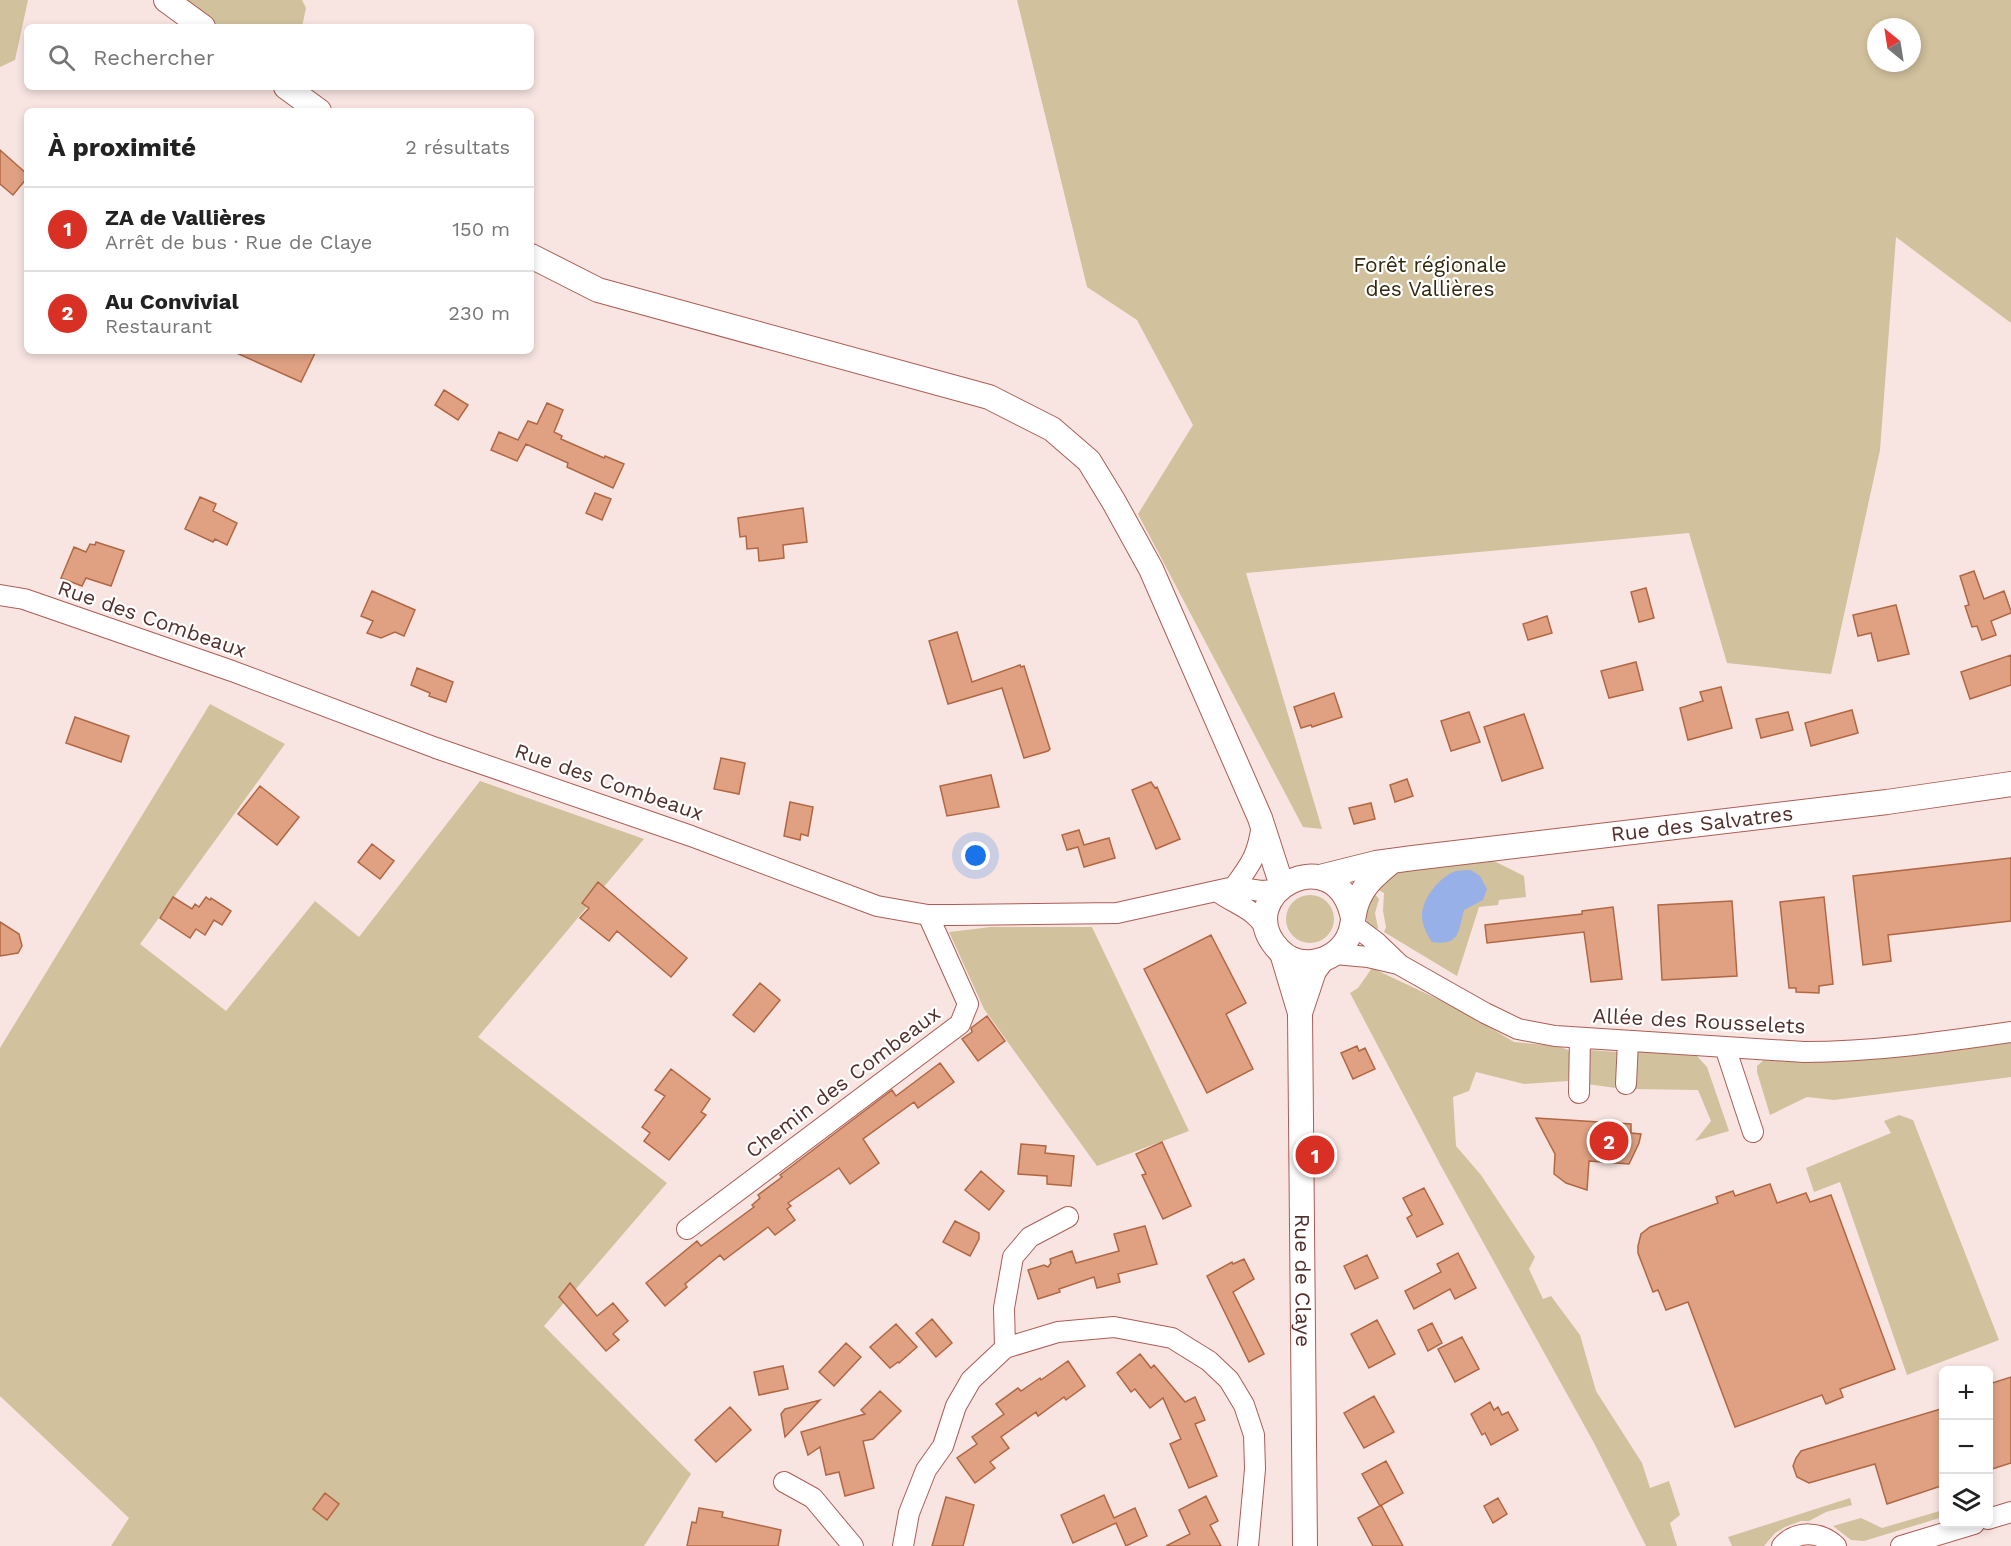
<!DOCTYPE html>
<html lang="fr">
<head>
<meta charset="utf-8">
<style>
  body { margin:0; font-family:"Work Sans",sans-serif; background:#f2f2f2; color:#222 }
  .controls { position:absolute; right:18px; bottom:18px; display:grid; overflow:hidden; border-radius:9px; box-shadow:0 3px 9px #0003 }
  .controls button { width:54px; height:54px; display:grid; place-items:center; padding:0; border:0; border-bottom:2px solid #e0e0e0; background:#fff; color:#222; font:30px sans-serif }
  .compass { position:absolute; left:1867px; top:18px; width:54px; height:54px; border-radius:50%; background:#fff; box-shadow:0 3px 9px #0003; rotate:330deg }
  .you { position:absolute; left:976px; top:856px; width:21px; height:21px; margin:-15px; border:4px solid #fff; border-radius:50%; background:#1a73e8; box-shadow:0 0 0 9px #1a73e833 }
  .badge { display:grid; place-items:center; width:39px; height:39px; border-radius:50%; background:#d93025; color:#fff; font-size:20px; font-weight:700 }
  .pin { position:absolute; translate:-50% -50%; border:3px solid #fff; box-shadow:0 2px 6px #0006 }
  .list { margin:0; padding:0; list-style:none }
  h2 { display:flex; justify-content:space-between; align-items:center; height:78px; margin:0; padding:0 24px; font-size:26px }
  h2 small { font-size:20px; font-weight:400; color:#767676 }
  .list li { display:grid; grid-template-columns:39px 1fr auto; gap:18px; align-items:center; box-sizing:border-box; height:84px; padding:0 24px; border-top:2px solid #e0e0e0 }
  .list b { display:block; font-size:22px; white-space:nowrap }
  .list p { margin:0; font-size:20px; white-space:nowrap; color:#767676 }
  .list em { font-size:20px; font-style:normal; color:#767676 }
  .icon { flex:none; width:33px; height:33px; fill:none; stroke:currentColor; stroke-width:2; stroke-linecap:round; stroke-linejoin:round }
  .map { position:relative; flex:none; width:2011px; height:1546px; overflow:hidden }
  .search { position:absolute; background:#fff; box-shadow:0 3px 9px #0003; left:24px; top:24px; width:510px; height:66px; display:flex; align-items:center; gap:15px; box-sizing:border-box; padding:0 21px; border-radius:9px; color:#767676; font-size:22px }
  .panel { position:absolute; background:#fff; box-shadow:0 3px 9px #0003; left:24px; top:108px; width:510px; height:246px; border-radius:9px }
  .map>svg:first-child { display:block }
  .green { fill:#d1c19d; fill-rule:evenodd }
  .water { fill:#98b0e8 }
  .building { fill:#e0a183; stroke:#b16743; stroke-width:1.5 }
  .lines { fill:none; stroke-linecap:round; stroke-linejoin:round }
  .minor-casing { stroke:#ad5c54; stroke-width:22 }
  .tertiary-casing { stroke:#ad5c54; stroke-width:26 }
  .minor { stroke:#fff; stroke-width:20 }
  .tertiary { stroke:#fff; stroke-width:24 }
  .labels { text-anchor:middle; stroke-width:4.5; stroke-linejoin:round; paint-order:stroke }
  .park-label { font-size:21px; fill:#33280b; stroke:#fff }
  .street-label { font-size:21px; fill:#532f2c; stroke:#fff }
</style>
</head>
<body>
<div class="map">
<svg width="2011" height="1546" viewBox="0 0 2011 1546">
  <rect width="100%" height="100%" fill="#f8e5e2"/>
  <!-- green -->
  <path class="green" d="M 0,0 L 28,0 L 15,60 L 0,67 Z
    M 181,0 L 302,0 L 306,8 L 302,27 L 217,27 Z
    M 1017,0 L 2011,0 L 2011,323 L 1896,237 L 1880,450 L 1831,674 L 1727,663 L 1689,533 L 1246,573 L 1322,829 L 1303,827 L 1138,514 L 1193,425 L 1137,320 L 1087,287 ZM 1876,27 L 1912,27 L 1912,63 L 1876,63 Z
    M 210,704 L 285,744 L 140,944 L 226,1011 L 315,901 L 359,937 L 480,781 L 644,839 L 478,1037 L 667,1183 L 544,1326 L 691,1474 L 644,1546 L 111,1546 L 129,1518 L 0,1396 L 0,1048 Z
    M 1492,860 L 1524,876 L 1526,897 L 1499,900 L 1498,905 L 1479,907 L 1457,976 L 1384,932 L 1386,927 L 1383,911 L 1384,893 L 1377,889 C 1380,885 1383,881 1386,879 C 1409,863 1464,863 1492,860 Z
    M 1373,892 L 1379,899 L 1375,913 L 1378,928 L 1375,933 L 1368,928 L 1365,912 Z
    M1286 919a24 24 0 1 1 48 0a24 24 0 1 1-48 0Z
    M 991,927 L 1092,927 L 1189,1131 L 1097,1166 L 984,1009 L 949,932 Z
    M 1372,968 L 1459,1009 L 1514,1042 L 1558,1046 L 1568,1050 L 1572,1058 L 1568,1081 L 1524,1084 L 1476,1072 L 1469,1091 L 1453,1097 L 1456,1146 L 1481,1175 L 1535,1257 L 1529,1269 L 1543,1299 L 1551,1296 L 1580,1335 L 1596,1391 L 1642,1463 L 1650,1488 L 1669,1481 L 1680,1515 L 1670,1523 L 1677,1546 L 1646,1546 L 1594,1443 L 1441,1166 L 1350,993 L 1358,988 Z
    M 2011,1038 L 2011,1077 L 1834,1100 L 1807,1097 L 1770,1115 L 1757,1072 L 1757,1066 L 1765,1059 Z
    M 1590,1050 L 1617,1052 L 1616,1088 L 1587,1084 Z
    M 1637,1051 L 1697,1056 L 1707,1067 L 1729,1131 L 1695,1141 L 1711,1121 L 1698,1090 L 1633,1089 Z
    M 1899,1115 L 1913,1120 L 1999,1340 L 1907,1375 L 1840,1182 L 1814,1192 L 1806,1168 L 1891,1133 L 1884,1121 Z
    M 1850,1498 L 1852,1505 L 1826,1512 L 1809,1521 L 1801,1521 L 1785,1527 L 1775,1533 L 1764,1546 L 1732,1546 L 1728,1537 Z
    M 1943,1510 L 1943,1517 L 1864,1541 L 1851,1540 L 1833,1526 L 1861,1518 L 1882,1528 Z"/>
  <!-- water -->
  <path class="water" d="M 1471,870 L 1480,876 L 1487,889 L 1483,900 L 1464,910 C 1458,931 1461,946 1432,942 C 1427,935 1422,925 1422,915 C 1422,899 1440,876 1456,871 C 1460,870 1466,870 1471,870 Z"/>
  <!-- building -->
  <path class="building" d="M 0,150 L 27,174 L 27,178 L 13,195 L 0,184 Z
    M 232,351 L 316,351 L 301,382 Z
    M 444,390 L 468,405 L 458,420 L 435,405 Z
    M 547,403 L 563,410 L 554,432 L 562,436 L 561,439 L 604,458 L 605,456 L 624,464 L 613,488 L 567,467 L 568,463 L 526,444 L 517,461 L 491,450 L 499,432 L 518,440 L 528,421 L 537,424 Z
    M 595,493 L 611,499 L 602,520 L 586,513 Z
    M 200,497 L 216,504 L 213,511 L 237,523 L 227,545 L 215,539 L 213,542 L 185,529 Z
    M 803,508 L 807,542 L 783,545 L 784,558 L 759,561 L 758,548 L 747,549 L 746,536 L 740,537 L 738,518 Z
    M 96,542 L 124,551 L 111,586 L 86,578 L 82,586 L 61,578 L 74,547 L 86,552 L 90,544 L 95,545 Z
    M 1974,571 L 1984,599 L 2004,591 L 2011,611 L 2011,613 L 1991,621 L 1996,635 L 1982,640 L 1977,626 L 1972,627 L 1965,606 L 1969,605 L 1960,576 Z
    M 1646,588 L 1654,618 L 1639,622 L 1631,592 Z
    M 372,591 L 415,610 L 404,636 L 395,632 L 381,638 L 367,633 L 373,621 L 361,616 Z
    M 1896,605 L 1909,654 L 1878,661 L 1871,633 L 1858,636 L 1853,615 Z
    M 1547,616 L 1552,633 L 1528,640 L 1523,624 Z
    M 957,632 L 972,682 L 1020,665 L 1021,667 L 1024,666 L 1050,749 L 1048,751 L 1024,758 L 1002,688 L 948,704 L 929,641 Z
    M 2011,655 L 2011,685 L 1970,699 L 1961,672 Z
    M 1636,662 L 1643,690 L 1609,698 L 1601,671 Z
    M 417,668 L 453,682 L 446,702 L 429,696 L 430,693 L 411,685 Z
    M 1721,687 L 1732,728 L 1688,740 L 1680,708 L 1703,701 L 1700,692 Z
    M 1334,693 L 1342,717 L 1312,727 L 1311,725 L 1301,728 L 1294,707 Z
    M 1852,710 L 1858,733 L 1811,746 L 1805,723 Z
    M 1469,712 L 1480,742 L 1451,751 L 1441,721 Z
    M 1788,712 L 1793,730 L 1761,738 L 1756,719 Z
    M 1524,714 L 1543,768 L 1502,781 L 1484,727 Z
    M 75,717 L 129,736 L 121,762 L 66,743 Z
    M 721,758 L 745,763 L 739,794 L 714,789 Z
    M 991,775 L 999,807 L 947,816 L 940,786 Z
    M 1407,779 L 1413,796 L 1395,802 L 1390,785 Z
    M 1151,782 L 1155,788 L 1157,787 L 1180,839 L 1156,849 L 1132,790 Z
    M 260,786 L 299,817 L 277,845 L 238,814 Z
    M 790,802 L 813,807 L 808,836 L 801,834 L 800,840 L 784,836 Z
    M 1371,803 L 1375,819 L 1354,824 L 1349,808 Z
    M 1079,830 L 1084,845 L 1109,838 L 1115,858 L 1084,867 L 1078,847 L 1067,850 L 1062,835 Z
    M 372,844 L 394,861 L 380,879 L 358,862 Z
    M 2011,858 L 2011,921 L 1888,935 L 1891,961 L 1863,965 L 1853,876 Z
    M 598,882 L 687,958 L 671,977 L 617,931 L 609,941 L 580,918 L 589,908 L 582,903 Z
    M 173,897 L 192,909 L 195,904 L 199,907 L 206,897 L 210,900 L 211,898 L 231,911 L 222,925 L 214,920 L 205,935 L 196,929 L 190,938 L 160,918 Z
    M 1824,897 L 1833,984 L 1819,986 L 1819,993 L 1796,992 L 1796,988 L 1789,988 L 1780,902 Z
    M 1732,901 L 1737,976 L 1662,980 L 1658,905 Z
    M 1613,907 L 1622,979 L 1591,982 L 1584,932 L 1487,943 L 1485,925 L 1582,914 L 1582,911 Z
    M 0,922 L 19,934 L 22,946 L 18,953 L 0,956 Z
    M 1211,935 L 1246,1003 L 1226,1014 L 1253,1069 L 1207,1093 L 1144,969 Z
    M 760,983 L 780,1000 L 754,1032 L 733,1015 Z
    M 987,1016 L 1005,1041 L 978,1061 L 962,1039 L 972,1032 L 971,1028 Z
    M 1357,1046 L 1359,1051 L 1365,1048 L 1375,1069 L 1353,1079 L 1341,1053 Z
    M 940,1063 L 954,1082 L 918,1108 L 914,1102 L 863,1139 L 879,1163 L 850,1184 L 839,1168 L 788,1203 L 791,1206 L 787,1209 L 795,1220 L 775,1235 L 768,1227 L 724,1260 L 720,1255 L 685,1284 L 687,1287 L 665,1306 L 646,1283 L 697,1241 L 701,1246 L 754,1207 L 752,1205 L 760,1198 L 758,1195 L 782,1177 L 780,1175 L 892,1090 L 896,1096 Z
    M 671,1069 L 710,1099 L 701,1112 L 706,1115 L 669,1160 L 644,1141 L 650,1133 L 642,1127 L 665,1096 L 655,1090 Z
    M 1536,1118 L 1631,1124 L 1631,1133 L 1641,1134 L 1639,1143 L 1629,1164 L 1589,1161 L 1587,1190 L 1566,1183 L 1554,1174 L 1555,1154 Z
    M 1162,1142 L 1191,1206 L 1163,1219 L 1142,1175 L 1146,1174 L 1136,1154 Z
    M 1021,1144 L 1046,1146 L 1045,1153 L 1074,1156 L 1071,1186 L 1047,1184 L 1047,1176 L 1018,1174 Z
    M 981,1171 L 1004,1191 L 989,1210 L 965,1190 Z
    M 1770,1184 L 1777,1203 L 1806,1193 L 1810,1202 L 1831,1195 L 1895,1369 L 1840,1389 L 1843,1397 L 1826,1404 L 1822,1395 L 1735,1427 L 1688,1302 L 1666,1310 L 1658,1290 L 1653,1292 L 1638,1253 L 1638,1246 L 1641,1234 L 1650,1227 L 1718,1203 L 1716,1197 L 1733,1191 L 1735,1196 Z
    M 1424,1188 L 1443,1224 L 1417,1237 L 1407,1218 L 1412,1215 L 1403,1198 Z
    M 955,1221 L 979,1233 L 979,1239 L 970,1256 L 943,1242 Z
    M 1145,1226 L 1157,1264 L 1118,1274 L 1120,1282 L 1097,1288 L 1094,1277 L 1059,1289 L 1060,1292 L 1038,1299 L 1028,1270 L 1044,1265 L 1048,1267 L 1051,1263 L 1050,1259 L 1072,1251 L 1076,1263 L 1119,1251 L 1114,1234 Z
    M 1458,1253 L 1476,1288 L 1455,1299 L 1450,1289 L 1414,1309 L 1405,1291 L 1441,1272 L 1437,1264 Z
    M 1367,1255 L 1378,1278 L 1355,1289 L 1344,1266 Z
    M 1244,1259 L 1254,1279 L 1233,1292 L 1264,1354 L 1249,1362 L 1207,1276 L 1232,1262 L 1233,1264 Z
    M 570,1283 L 597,1316 L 613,1303 L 628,1321 L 613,1334 L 619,1340 L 606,1351 L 559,1297 Z
    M 932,1319 L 952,1343 L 936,1357 L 916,1333 Z
    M 1377,1320 L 1395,1354 L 1369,1368 L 1351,1334 Z
    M 1432,1323 L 1442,1343 L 1428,1351 L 1418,1330 Z
    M 896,1324 L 917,1347 L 899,1363 L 898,1362 L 890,1368 L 870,1347 Z
    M 1462,1337 L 1479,1369 L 1455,1382 L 1438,1349 Z
    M 846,1343 L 861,1357 L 834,1386 L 819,1372 Z
    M 1140,1354 L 1151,1368 L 1154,1365 L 1185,1402 L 1195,1397 L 1205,1420 L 1195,1424 L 1217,1476 L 1189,1488 L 1170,1444 L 1181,1439 L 1163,1398 L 1150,1408 L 1135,1389 L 1131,1392 L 1117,1373 Z
    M 1068,1361 L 1085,1386 L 1066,1400 L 1064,1397 L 1038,1416 L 1036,1412 L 1001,1437 L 1009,1448 L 990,1462 L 995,1468 L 975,1483 L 957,1458 L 977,1444 L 972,1437 L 1004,1414 L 996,1404 L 1018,1388 L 1021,1391 L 1040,1378 L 1041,1380 Z
    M 783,1366 L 788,1389 L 759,1395 L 754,1372 Z
    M 2011,1377 L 2011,1463 L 1989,1470 L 1989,1384 Z
    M 880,1391 L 901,1411 L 873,1439 L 863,1441 L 874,1488 L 845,1496 L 839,1472 L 826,1475 L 820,1447 L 808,1455 L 801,1432 L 865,1414 L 861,1410 Z
    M 1374,1396 L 1394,1432 L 1364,1448 L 1344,1413 Z
    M 820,1400 L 785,1437 L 781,1414 L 785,1409 Z
    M 1490,1402 L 1494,1410 L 1498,1407 L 1502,1415 L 1508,1412 L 1518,1430 L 1491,1445 L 1485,1433 L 1482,1435 L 1471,1414 Z
    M 730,1407 L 751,1430 L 716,1462 L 695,1440 Z
    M 1944,1408 L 1944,1485 L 1887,1504 L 1875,1464 L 1809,1483 L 1797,1477 L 1793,1466 L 1796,1458 L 1801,1451 Z
    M 1386,1461 L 1403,1493 L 1380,1506 L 1362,1474 Z
    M 325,1493 L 339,1504 L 327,1520 L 313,1509 Z
    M 1104,1495 L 1114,1518 L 1135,1508 L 1147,1536 L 1126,1546 L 1116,1523 L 1073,1543 L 1061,1515 Z
    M 1206,1496 L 1218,1521 L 1210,1525 L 1221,1546 L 1166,1546 L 1190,1534 L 1179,1510 Z
    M 946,1497 L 974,1505 L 963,1546 L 932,1546 Z
    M 1498,1498 L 1507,1514 L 1493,1523 L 1484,1506 Z
    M 1381,1505 L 1403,1546 L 1373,1546 L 1358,1518 Z
    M 699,1508 L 723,1512 L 722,1517 L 781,1530 L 778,1546 L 687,1546 L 692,1522 L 696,1523 Z"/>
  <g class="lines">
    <defs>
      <path id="minor" d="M 0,595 L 24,599 L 232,671 L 436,748 L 691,836 L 877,906 L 928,915 L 954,915 L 1117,913 L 1234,887 L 1261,891 L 1277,890
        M 1234,887 C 1252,863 1258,854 1262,824
        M 1218,892 C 1238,906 1254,908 1267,930
        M 1352,924 L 1376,942 L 1400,965 L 1485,1013 L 1518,1029 L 1555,1036 L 1804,1052 C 1874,1052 1942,1042 2011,1032
        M 1335,954 L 1368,957 L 1398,964
        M 1725,1047 L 1753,1132
        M 1626,1084 L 1628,1041
        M 1579,1093 L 1580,1038
        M 687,1229 L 960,1024 L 968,1004 L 928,915
        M 1005,1348 L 1058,1332 L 1114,1327 L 1172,1338 L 1209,1361 L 1229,1380 L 1244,1405 L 1254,1435 L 1255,1469 L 1248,1546
        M 784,1482 L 813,1498 L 853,1546
        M 1988,1519 L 2011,1512
        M 903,1546 L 909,1513 L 926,1470 L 943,1446 L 956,1406 L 971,1380 L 1005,1348 L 1004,1308 L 1013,1257 L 1030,1237 L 1068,1217
        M 1782,1546 C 1797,1530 1820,1531 1836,1546
        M 1901,1546 L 1974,1524"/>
      <g id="tertiary">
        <path d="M 166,0 L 203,27"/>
        <path d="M 286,87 L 319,111"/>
        <path d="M 531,256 L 598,290 L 989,397 L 1052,429 L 1089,461 L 1114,502 L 1151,569 L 1260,818 L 1282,886"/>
        <path id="s1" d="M 1320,877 L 1376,863 L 1413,858 L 1887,802 L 2011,784"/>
        <path d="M 1353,918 C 1336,834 1227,895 1279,950 C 1301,973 1340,961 1350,933 C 1354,922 1353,909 1359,898 C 1366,882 1379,872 1392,861"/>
        <path id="s2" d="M 1282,953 L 1300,1013 L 1305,1546"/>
        <path d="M 1300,1013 L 1314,971 L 1322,960"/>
      </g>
    </defs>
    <!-- minor casing -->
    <use href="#minor" class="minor-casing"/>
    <!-- tertiary casing -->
    <use href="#tertiary" class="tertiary-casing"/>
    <!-- minor -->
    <use href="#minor" class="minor"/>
    <!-- tertiary -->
    <use href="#tertiary" class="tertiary"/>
  </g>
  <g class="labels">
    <!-- park labels -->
    <g class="park-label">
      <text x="1430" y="272">Forêt régionale<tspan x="1430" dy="24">des Vallières</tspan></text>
    </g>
    <!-- street labels -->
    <g class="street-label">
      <text transform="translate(152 619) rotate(19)" y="7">Rue des Combeaux</text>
      <text transform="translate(609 782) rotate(19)" y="7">Rue des Combeaux</text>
      <text dy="7" stroke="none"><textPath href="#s1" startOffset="386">Rue des Salvatres</textPath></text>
      <text transform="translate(1699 1021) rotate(3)" y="7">Allée des Rousselets</text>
      <text transform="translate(843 1082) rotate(-37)" y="7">Chemin des Combeaux</text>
      <text dy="7" stroke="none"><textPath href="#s2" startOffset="330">Rue de Claye</textPath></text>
    </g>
  </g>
</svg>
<div class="controls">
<button>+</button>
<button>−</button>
<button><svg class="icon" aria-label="layers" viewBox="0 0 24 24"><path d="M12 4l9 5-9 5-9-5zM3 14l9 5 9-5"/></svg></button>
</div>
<svg class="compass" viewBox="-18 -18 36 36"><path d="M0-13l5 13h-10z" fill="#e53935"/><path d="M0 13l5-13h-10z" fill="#767676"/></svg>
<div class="you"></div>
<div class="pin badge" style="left:1315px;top:1155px">1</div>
<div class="pin badge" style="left:1609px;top:1141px">2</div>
<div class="search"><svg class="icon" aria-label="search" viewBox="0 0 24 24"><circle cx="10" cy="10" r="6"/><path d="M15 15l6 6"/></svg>Rechercher</div>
<section class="panel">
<h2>À proximité<small>2 résultats</small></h2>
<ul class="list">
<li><span class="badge">1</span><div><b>ZA de Vallières</b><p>Arrêt de bus · Rue de Claye</p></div><em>150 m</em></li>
<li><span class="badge">2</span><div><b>Au Convivial</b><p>Restaurant</p></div><em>230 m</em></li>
</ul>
</section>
</div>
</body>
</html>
